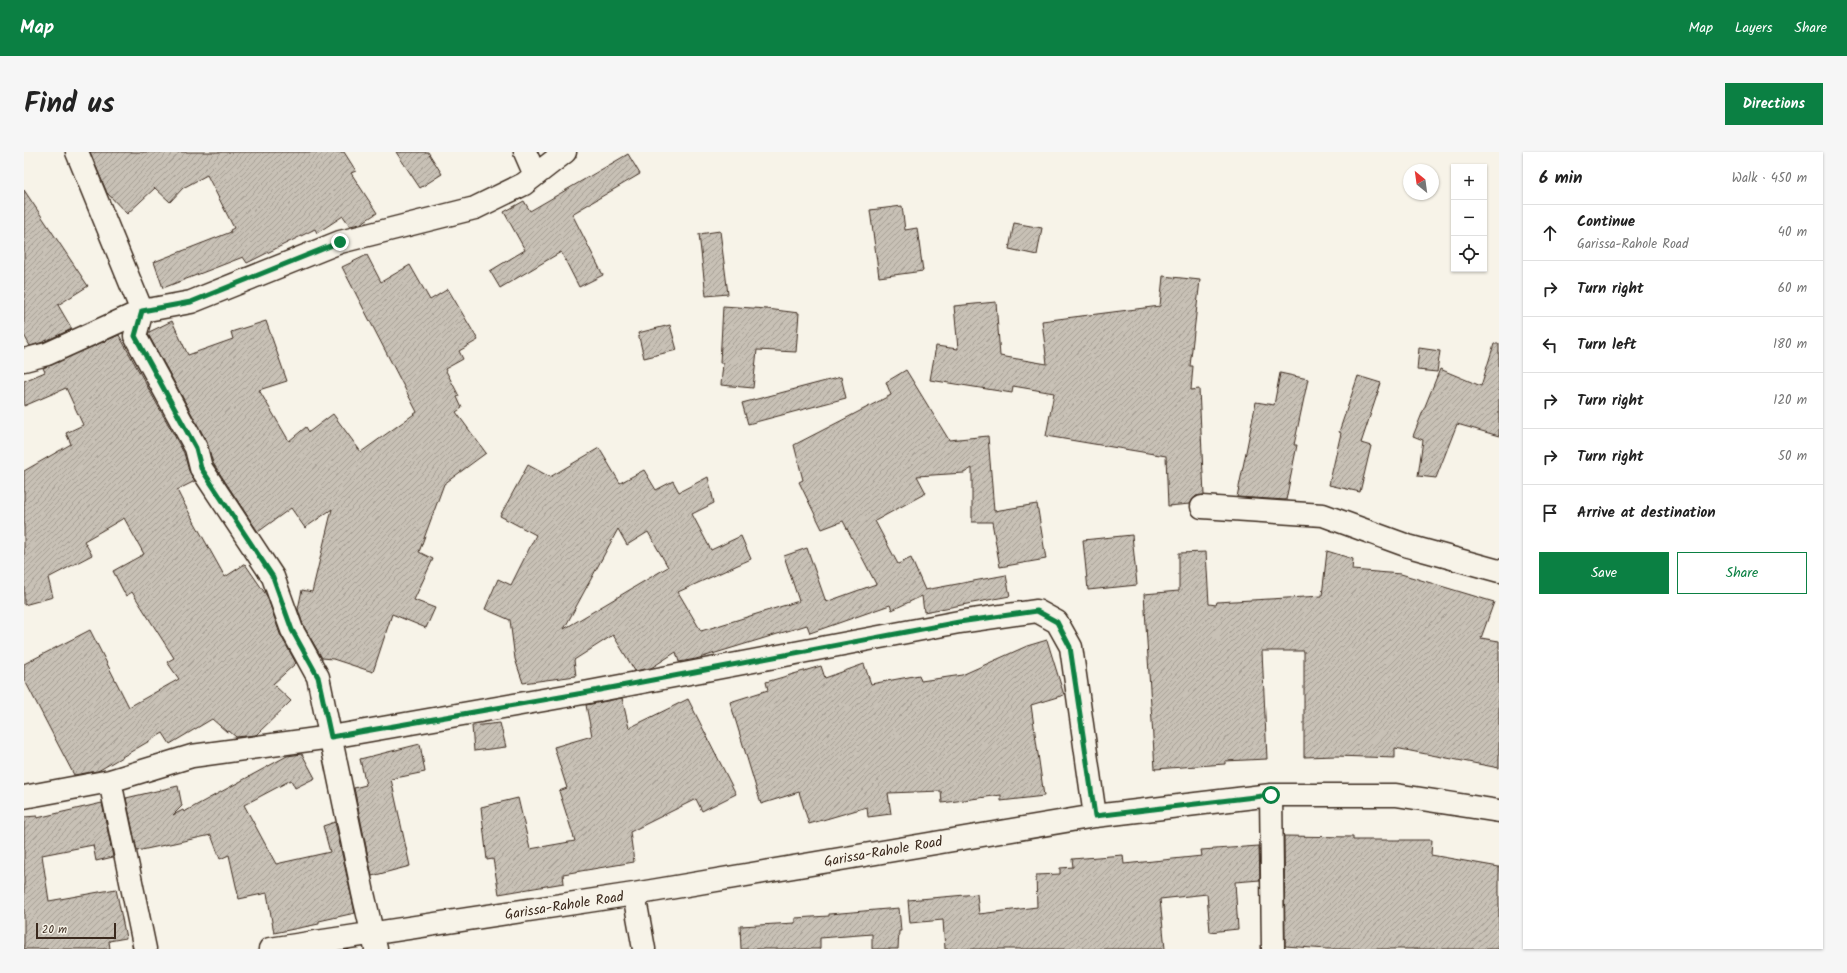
<!DOCTYPE html>
<html lang="en">
<head>
<meta charset="utf-8">
<style>
  body { margin:0; font-family:Kalam,sans-serif; background:#f6f6f6; color:#222 }
  .controls { position:absolute; right:12px; top:12px; display:grid; overflow:hidden; border-radius:0px; box-shadow:0 1px 3px #0004 }
  .controls button { width:36px; height:36px; display:grid; place-items:center; padding:0; border:0; border-bottom:1px solid #e0e0e0; background:#fff; color:#222; font:20px sans-serif }
  .compass { position:absolute; left:1379px; top:12px; width:36px; height:36px; border-radius:50%; background:#fff; box-shadow:0 1px 3px #0004; rotate:331deg }
  .scale { position:absolute; left:12px; bottom:10px; width:80px; box-sizing:border-box; padding-left:4px; border:2px solid #3b2a1e; border-top:0; font-size:11px; line-height:14px; white-space:nowrap; color:#3b2a1e; -webkit-text-stroke:3px #f7f3e8; paint-order:stroke }
  .stop { position:absolute; width:12px; height:12px; margin:-9px; border:3px solid #0b8043; border-radius:50%; background:#fff }
  .stop.end { background:#0b8043; border-color:#fff; box-shadow:0 1px 4px #0008 }
  .list { margin:0; padding:0; list-style:none }
  h2 { display:flex; justify-content:space-between; align-items:center; height:52px; margin:0; padding:0 16px; font-size:17px }
  h2 small { font-size:13px; font-weight:400; color:#767676 }
  .list li { display:grid; grid-template-columns:26px 1fr auto; gap:12px; align-items:center; box-sizing:border-box; height:56px; padding:0 16px; border-top:1px solid #e0e0e0 }
  .list b { display:block; font-size:15px; white-space:nowrap }
  .list p { margin:0; font-size:13px; white-space:nowrap; color:#767676 }
  .list em { font-size:13px; font-style:normal; color:#767676 }
  .actions { display:flex; gap:8px; padding:12px 16px }
  .actions a { flex:1; padding:9px 0; border:1px solid #0b8043; border-radius:0px; text-align:center; font-size:14px; color:#0b8043 }
  .actions .main { background:#0b8043; color:#fff }
  .icon { flex:none; width:22px; height:22px; fill:none; stroke:currentColor; stroke-width:2; stroke-linecap:round; stroke-linejoin:round }
  .map { position:relative; flex:none; width:1475px; height:797px; overflow:hidden; border-radius:0px }
  header { display:flex; align-items:center; gap:24px; box-sizing:border-box; height:56px; padding:0 20px; background:#0b8043; color:#fff }
  header strong { font-size:19px }
  nav { display:flex; gap:22px; margin-inline-start:auto; font-size:14px }
  .intro { display:flex; align-items:center; justify-content:space-between; box-sizing:border-box; height:96px; padding:0 24px }
  h1 { margin:0; font-size:28px }
  .button { padding:10px 18px; border-radius:0px; background:#0b8043; color:#fff; font-size:14px; font-weight:700 }
  main { display:flex; gap:24px; padding:0 24px }
  aside { flex:1; background:#fff; border-radius:0px; box-shadow:0 1px 3px #0004 }
  .map>svg:first-child { display:block }
  .building { fill:url(#building-hatch); stroke:#3b2a1e; fill-rule:evenodd }
  .lines { fill:none; stroke-linecap:round; stroke-linejoin:round }
  .street-casing { stroke:#3b2a1e; stroke-width:25 }
  .street { stroke:#f7f3e8; stroke-width:22 }
  .route { stroke:#0b8043; stroke-width:5 }
  .labels { text-anchor:middle; stroke-width:3; stroke-linejoin:round; paint-order:stroke }
  .street-label { font-size:14px; fill:#3b2a1e; stroke:#f7f3e8 }
</style>
</head>
<body>
<header>
<strong>Map</strong>
<nav><a>Map</a><a>Layers</a><a>Share</a></nav>
</header>
<div class="intro"><h1>Find us</h1><a class="button">Directions</a></div>
<main>
<div class="map">
<svg width="1475" height="797" viewBox="0 0 1475 797">
  <defs>
    <pattern id="building-hatch" width="6" height="6" patternUnits="userSpaceOnUse"><rect width="6" height="6" fill="#c8c1b6"/><path d="M-1 1l2-2M0 6l6-6M5 7l2-2" fill="none" stroke="#a49d93"/></pattern>
  </defs>
  <rect width="100%" height="100%" fill="#f7f3e8"/>
  <filter id="ink" filterUnits="userSpaceOnUse"><feTurbulence type="fractalNoise" baseFrequency=".025" numOctaves="2"/><feDisplacementMap in="SourceGraphic" scale="8" xChannelSelector="R" yChannelSelector="G"/><feConvolveMatrix kernelMatrix="1 2 1 2 8 2 1 2 1" color-interpolation-filters="sRGB"/></filter>
  <g filter="url(#ink)">
    <!-- building -->
    <path class="building" d="M 66,0 L 320,0 L 332,19 L 327,21 L 353,61 L 336,72 L 326,74 L 319,64 L 293,81 L 291,77 L 223,111 L 219,105 L 139,136 L 130,110 L 207,80 L 206,78 L 210,76 L 183,23 L 159,36 L 146,50 L 131,36 L 103,62 L 83,41 Z
      M 372,0 L 404,0 L 418,22 L 396,36 Z
      M 604,2 L 616,22 L 548,62 L 579,123 L 555,135 L 537,100 L 476,136 L 466,119 L 501,98 L 480,60 L 500,49 L 506,59 Z
      M 0,38 L 64,134 L 34,153 L 48,177 L 19,190 L 6,194 L 0,183 Z
      M 878,54 L 881,78 L 893,76 L 899,119 L 855,125 L 846,58 Z
      M 990,71 L 1018,76 L 1013,103 L 985,97 Z
      M 696,79 L 704,142 L 682,144 L 675,82 Z
      M 343,103 L 357,130 L 386,113 L 406,148 L 424,137 L 454,188 L 435,199 L 439,207 L 421,217 L 435,244 L 433,245 L 438,256 L 432,260 L 462,301 L 420,332 L 395,400 L 409,407 L 390,448 L 411,456 L 402,476 L 368,462 L 349,520 L 309,507 L 298,506 L 279,473 L 274,457 L 278,438 L 288,440 L 308,357 L 281,376 L 267,356 L 234,380 L 189,311 L 183,290 L 124,182 L 125,180 L 148,169 L 164,203 L 209,187 L 207,180 L 242,169 L 263,229 L 235,238 L 265,289 L 282,275 L 285,280 L 309,262 L 337,300 L 393,260 L 318,115 Z
      M 1139,124 L 1176,128 L 1166,214 L 1169,214 L 1167,238 L 1175,237 L 1180,343 L 1172,344 L 1166,352 L 1144,354 L 1142,304 L 1022,284 L 1030,241 L 989,234 L 988,241 L 906,228 L 912,194 L 934,197 L 930,154 L 972,150 L 976,204 L 1023,212 L 1018,169 L 1136,154 Z
      M 699,154 L 743,157 L 775,161 L 772,200 L 733,198 L 729,236 L 697,233 L 699,211 L 696,211 Z
      M 646,173 L 653,198 L 620,206 L 614,181 Z
      M 95,183 L 160,301 L 165,319 L 171,329 L 153,338 L 157,346 L 201,425 L 221,412 L 243,444 L 256,482 L 272,511 L 249,532 L 267,549 L 232,583 L 212,585 L 205,579 L 203,580 L 188,567 L 146,592 L 139,581 L 74,619 L 50,623 L 0,527 L 0,512 L 66,478 L 105,555 L 155,527 L 143,510 L 150,506 L 108,440 L 102,444 L 89,419 L 120,402 L 100,366 L 60,389 L 68,403 L 24,426 L 29,445 L 0,453 L 0,319 L 47,292 L 42,281 L 59,273 L 42,236 L 0,254 L 0,229 L 21,220 L 19,216 Z
      M 1470,192 L 1475,192 L 1475,284 L 1433,272 L 1412,326 L 1394,324 L 1399,288 L 1389,284 L 1416,217 L 1457,234 Z
      M 1395,196 L 1416,199 L 1413,220 L 1393,218 Z
      M 882,218 L 925,288 L 964,284 L 970,359 L 1013,352 L 1022,407 L 976,415 L 968,370 L 948,370 L 948,316 L 940,321 L 893,324 L 902,341 L 851,369 L 874,412 L 887,406 L 901,438 L 982,423 L 986,444 L 900,460 L 898,444 L 868,458 L 866,453 L 786,481 L 783,473 L 672,507 L 655,510 L 652,500 L 627,516 L 611,519 L 589,483 L 550,508 L 552,524 L 499,531 L 491,507 L 486,468 L 461,457 L 474,427 L 487,433 L 512,383 L 476,364 L 504,313 L 526,325 L 575,296 L 596,331 L 620,318 L 632,338 L 649,329 L 655,340 L 684,325 L 690,351 L 668,362 L 687,398 L 717,384 L 727,407 L 654,440 L 677,479 L 775,449 L 760,404 L 783,396 L 802,450 L 852,432 L 819,369 L 798,377 L 775,330 L 779,328 L 770,293 L 867,243 L 862,230 ZM 594,377 L 603,393 L 624,380 L 644,415 L 540,477 Z
      M 1256,221 L 1284,227 L 1270,293 L 1273,293 L 1262,348 L 1213,345 L 1232,250 L 1250,253 Z
      M 1334,224 L 1357,231 L 1337,291 L 1347,294 L 1336,340 L 1305,333 L 1317,281 L 1315,280 Z
      M 817,225 L 822,246 L 724,272 L 718,251 Z
      M 1108,383 L 1113,433 L 1064,438 L 1059,388 Z
      M 1303,399 L 1329,407 L 1328,418 L 1377,422 L 1470,450 L 1457,486 L 1475,489 L 1475,616 L 1371,596 L 1371,606 L 1312,604 L 1280,605 L 1280,499 L 1238,499 L 1243,607 L 1201,609 L 1201,612 L 1131,617 L 1120,442 L 1155,439 L 1155,401 L 1182,400 L 1185,452 L 1192,453 L 1193,450 L 1298,444 Z
      M 1023,488 L 1040,543 L 1007,553 L 1020,644 L 977,649 L 977,643 L 918,651 L 917,639 L 864,641 L 867,662 L 844,665 L 843,655 L 785,672 L 775,640 L 737,652 L 706,550 L 744,538 L 742,530 L 797,514 L 801,526 L 840,512 L 847,532 L 895,523 L 897,529 L 938,523 L 1003,494 Z
      M 598,546 L 605,576 L 664,547 L 712,642 L 678,659 L 672,647 L 606,680 L 610,710 L 539,722 L 540,731 L 475,742 L 469,707 L 463,708 L 457,655 L 494,646 L 506,697 L 551,689 L 535,639 L 543,636 L 530,595 L 568,584 L 562,553 Z
      M 476,571 L 482,595 L 450,599 L 448,574 Z
      M 396,592 L 401,620 L 367,627 L 386,714 L 348,724 L 330,636 L 342,633 L 336,607 Z
      M 278,602 L 291,626 L 271,636 L 267,628 L 220,653 L 252,712 L 306,700 L 299,674 L 311,670 L 331,761 L 295,769 L 295,772 L 250,781 L 243,741 L 215,747 L 205,703 L 196,707 L 187,683 L 113,699 L 102,646 L 154,634 L 158,654 L 149,663 L 159,658 L 160,660 L 263,604 Z
      M 78,651 L 89,705 L 72,709 L 69,693 L 18,703 L 25,749 L 92,737 L 102,786 L 85,789 L 86,797 L 0,797 L 0,665 L 13,664 L 13,666 Z
      M 1260,684 L 1329,685 L 1329,688 L 1408,688 L 1407,703 L 1475,715 L 1475,797 L 1303,797 L 1261,794 Z
      M 1235,694 L 1236,728 L 1211,730 L 1214,777 L 1186,780 L 1183,742 L 1136,747 L 1141,797 L 921,797 L 919,768 L 886,771 L 884,748 L 953,742 L 955,762 L 1013,755 L 1012,723 L 1036,722 L 1036,716 L 1049,715 L 1048,707 L 1099,703 L 1100,712 L 1178,704 L 1177,698 Z
      M 875,756 L 877,779 L 875,779 L 874,797 L 848,797 L 848,782 L 796,786 L 796,797 L 717,797 L 716,774 L 771,771 L 771,766 L 805,764 L 805,762 Z"/>
    <g class="lines">
      <defs>
        <path id="street" d="M 53,0 L 118,159 L 111,184 L 172,296 L 177,316 L 249,425 L 268,478 L 294,525 L 339,741 L 352,797
          M 501,0 L 511,23
          M 0,208 L 23,202 L 118,159 L 167,150 L 316,90 L 451,56 L 500,32 L 541,0
          M 1178,355 L 1299,363 L 1384,394 L 1475,419
          M 86,629 L 121,797
          M 1247,643 L 1249,797
          M 0,645 L 86,629 L 168,604 L 307,585 L 565,540 L 935,470 L 1013,459 L 1033,470 L 1047,495 L 1071,664
          M 610,742 L 620,797
          M 246,797 L 610,742 L 1071,664 L 1247,643 L 1372,643 L 1475,659"/>
      </defs>
      <!-- street casing -->
      <use href="#street" class="street-casing"/>
      <!-- street -->
      <use href="#street" class="street"/>
    </g>
  </g>
  <g class="lines" filter="url(#ink)">
    <!-- route -->
    <path class="route" d="M 316,90 L 167,150 L 118,159 L 111,184 L 172,296 L 177,316 L 249,425 L 268,478 L 294,525 L 307,585 L 565,540 L 935,470 L 1013,459 L 1033,470 L 1046,495 L 1071,664 L 1247,643"/>
  </g>
  <g class="labels">
    <!-- street labels -->
    <g class="street-label">
      <text transform="translate(859 699) rotate(-10)" y="5">Garissa-Rahole Road</text>
      <text transform="translate(540 753) rotate(-9)" y="5">Garissa-Rahole Road</text>
    </g>
  </g>
</svg>
<div class="controls">
<button>+</button>
<button>−</button>
<button><svg class="icon" aria-label="locate" viewBox="0 0 24 24"><circle cx="12" cy="12" r="6"/><path d="M12 2v4M12 18v4M2 12h4M18 12h4"/></svg></button>
</div>
<svg class="compass" viewBox="-18 -18 36 36"><path d="M0-13l5 13h-10z" fill="#e53935"/><path d="M0 13l5-13h-10z" fill="#767676"/></svg>
<div class="scale">20 m</div>
<div class="stop" style="left:1247px;top:643px"></div>
<div class="stop end" style="left:316px;top:90px"></div>
</div>
<aside>
<h2>6 min<small>Walk · 450 m</small></h2>
<ul class="list">
<li><svg class="icon" aria-label="ahead" viewBox="0 0 24 24"><path d="M12 20V5M6 11l6-6 6 6"/></svg><div><b>Continue</b><p>Garissa-Rahole Road</p></div><em>40 m</em></li>
<li><svg class="icon" aria-label="right" viewBox="0 0 24 24"><path d="M7 20v-9h11M14 6l5 5-5 5"/></svg><div><b>Turn right</b></div><em>60 m</em></li>
<li><svg class="icon" aria-label="left" viewBox="0 0 24 24"><path d="M17 20v-9H6M10 6l-5 5 5 5"/></svg><div><b>Turn left</b></div><em>180 m</em></li>
<li><svg class="icon" aria-label="right" viewBox="0 0 24 24"><path d="M7 20v-9h11M14 6l5 5-5 5"/></svg><div><b>Turn right</b></div><em>120 m</em></li>
<li><svg class="icon" aria-label="right" viewBox="0 0 24 24"><path d="M7 20v-9h11M14 6l5 5-5 5"/></svg><div><b>Turn right</b></div><em>50 m</em></li>
<li><svg class="icon" aria-label="arrive" viewBox="0 0 24 24"><path d="M6 21V4h12l-3 4 3 4H6"/></svg><div><b>Arrive at destination</b></div></li>
</ul>
<div class="actions"><a class="main">Save</a><a>Share</a></div>
</aside>
</main>
</body>
</html>
